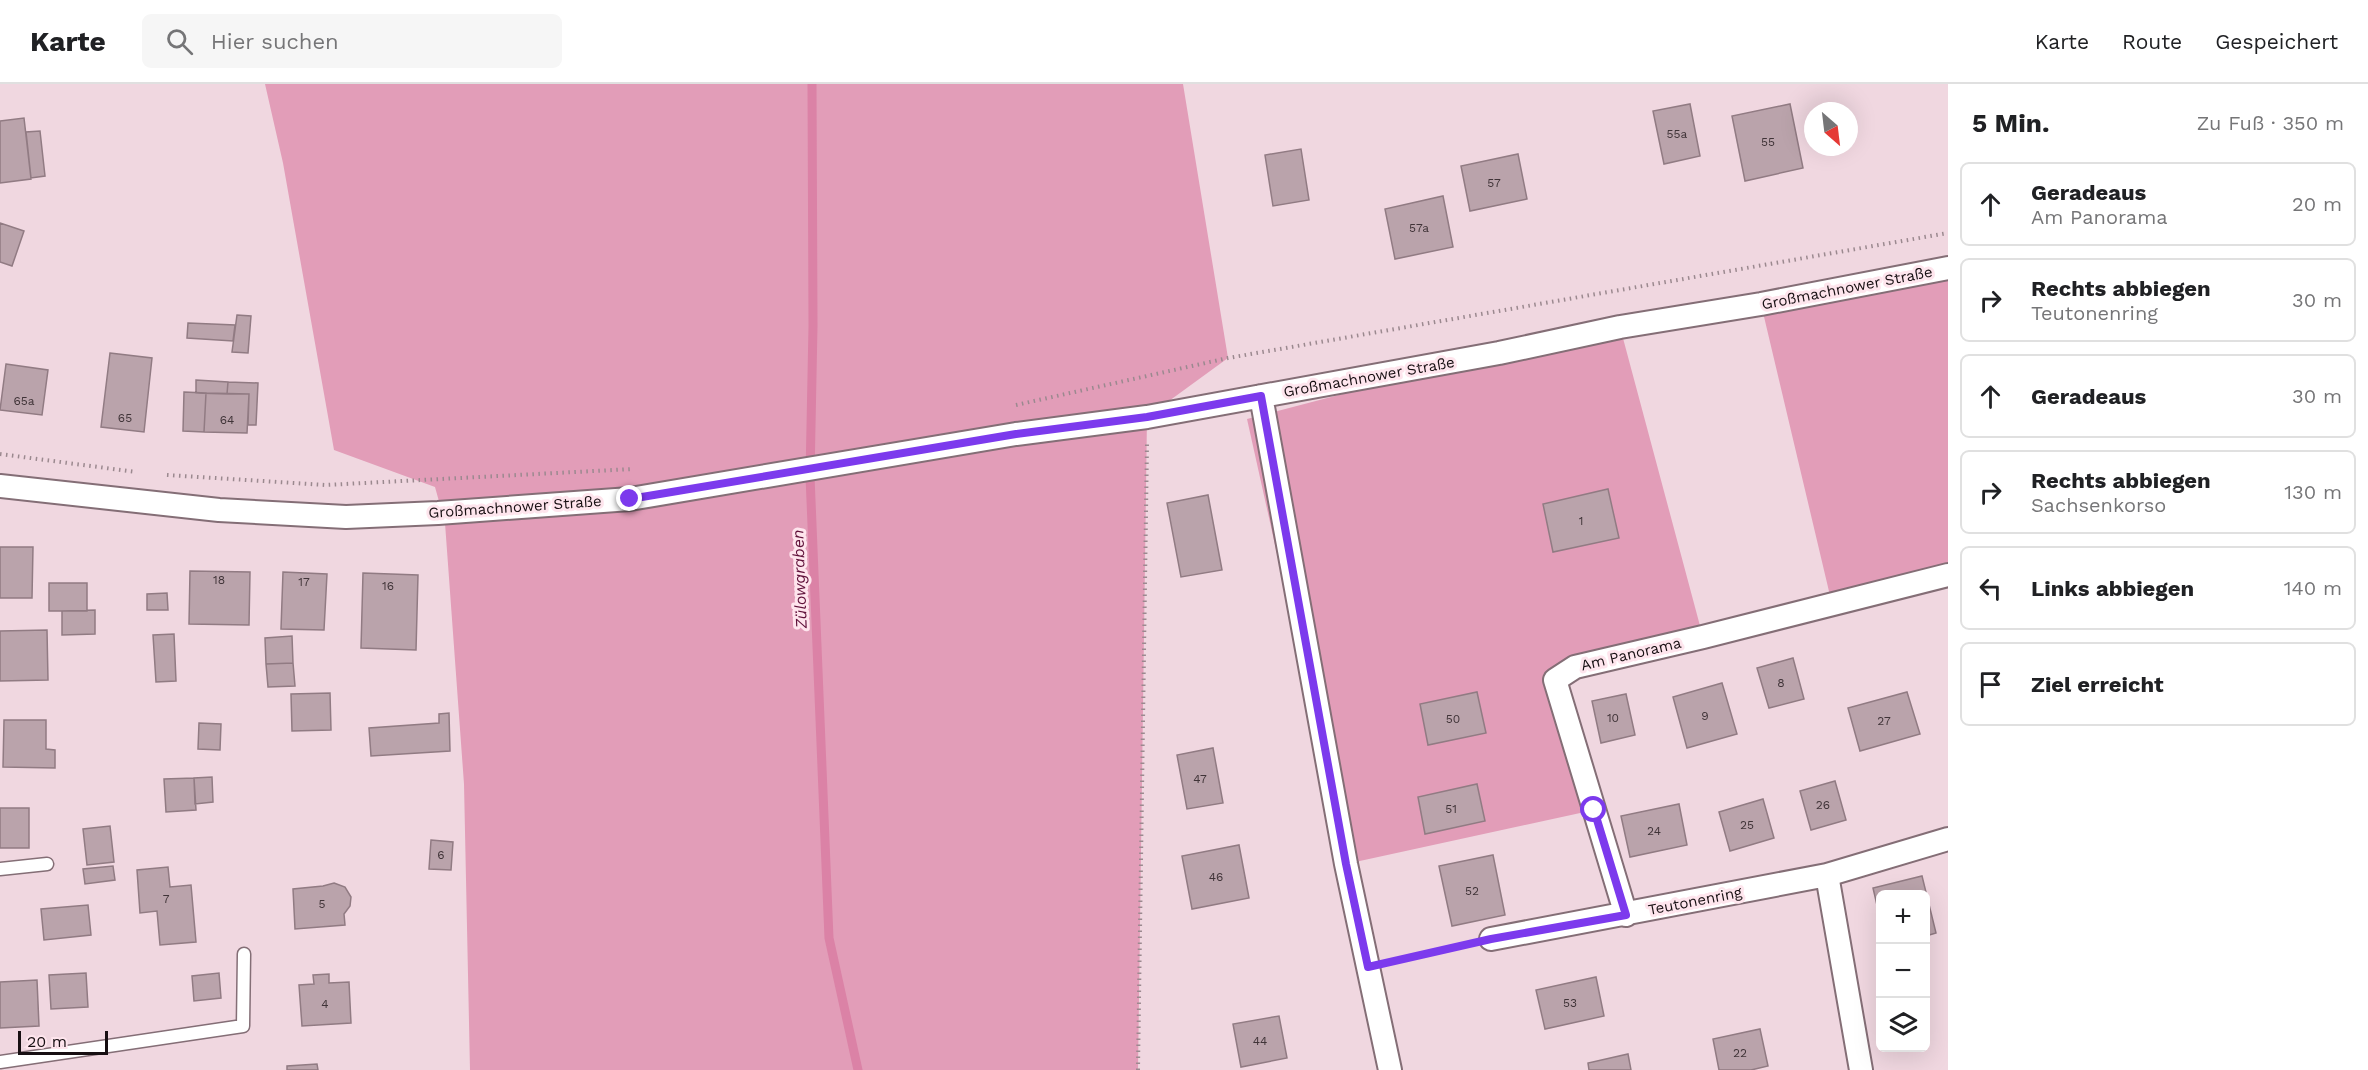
<!DOCTYPE html>
<html lang="de">
<head>
<meta charset="utf-8">
<style>
  body { margin:0; font-family:"Work Sans",sans-serif; background:#f6f6f6; color:#202124 }
  .controls { position:absolute; right:18px; bottom:18px; display:grid; overflow:hidden; border-radius:9px; box-shadow:0 6px 24px #0002 }
  .controls button { width:54px; height:54px; display:grid; place-items:center; padding:0; border:0; border-bottom:2px solid #e0e0e0; background:#fff; color:#202124; font:30px sans-serif }
  .compass { position:absolute; left:1804px; top:18px; width:54px; height:54px; border-radius:50%; background:#fff; box-shadow:0 6px 24px #0002; rotate:152deg }
  .scale { position:absolute; left:18px; bottom:15px; width:90px; box-sizing:border-box; padding-left:6px; border:3px solid #170f12; border-top:0; font-size:16px; line-height:21px; white-space:nowrap; color:#170f12; -webkit-text-stroke:4px #fee5ed; paint-order:stroke }
  .stop { position:absolute; width:18px; height:18px; margin:-14px; border:4px solid #7c3aed; border-radius:50%; background:#fff }
  .stop.end { background:#7c3aed; border-color:#fff; box-shadow:0 2px 6px #0008 }
  .list { margin:0; padding:0; list-style:none }
  h2 { display:flex; justify-content:space-between; align-items:center; height:78px; margin:0; padding:0 24px; font-size:26px }
  h2 small { font-size:20px; font-weight:400; color:#757577 }
  .list li { display:grid; grid-template-columns:39px 1fr auto; gap:18px; align-items:center; box-sizing:border-box; height:84px; margin:0 12px 12px; padding:0 12px; border:2px solid #e0e0e0; border-radius:9px }
  .list b { display:block; font-size:22px; white-space:nowrap }
  .list p { margin:0; font-size:20px; white-space:nowrap; color:#757577 }
  .list em { font-size:20px; font-style:normal; color:#757577 }
  .icon { flex:none; width:33px; height:33px; fill:none; stroke:currentColor; stroke-width:2; stroke-linecap:round; stroke-linejoin:round }
  .map { position:relative; flex:none; width:1948px; height:986px; overflow:hidden }
  header { display:flex; align-items:center; gap:36px; box-sizing:border-box; height:84px; padding:0 30px; background:#fff; border-bottom:2px solid #e0e0e0 }
  header strong { font-size:28px }
  nav { display:flex; gap:33px; margin-inline-start:auto; font-size:21px }
  .search { width:420px; height:54px; background:#f6f6f6; display:flex; align-items:center; gap:15px; box-sizing:border-box; padding:0 21px; border-radius:9px; color:#757577; font-size:22px }
  main { display:flex }
  aside { flex:1; background:#fff }
  .map>svg:first-child { display:block }
  .green { fill:#e29db8 }
  .lines { fill:none; stroke-linecap:round; stroke-linejoin:round }
  .stream { stroke:#db82a6; stroke-width:9 }
  .building { fill:#baa3ab; stroke:#917b83; stroke-width:1.5 }
  .service-casing { stroke:#846e76; stroke-width:15 }
  .minor-casing { stroke:#846e76; stroke-width:26 }
  .path { stroke:#9b898f; stroke-width:4; stroke-dasharray:1.5 4.5; stroke-linecap:butt }
  .service { stroke:#fff; stroke-width:12 }
  .minor { stroke:#fff; stroke-width:22 }
  .route { stroke:#7c3aed; stroke-width:8 }
  .labels { text-anchor:middle; stroke-width:6; stroke-linejoin:round; paint-order:stroke }
  .number-label { font-size:12px; fill:#403438 }
  .street-label { font-size:15px; fill:#170f12; stroke:#fee5ed }
  .water-label { font-size:16px; font-style:italic; fill:#60113a; stroke:#fee5ed }
</style>
</head>
<body>
<header>
<strong>Karte</strong>
<div class="search"><svg class="icon" aria-label="search" viewBox="0 0 24 24"><circle cx="10" cy="10" r="6"/><path d="M15 15l6 6"/></svg>Hier suchen</div>
<nav><a>Karte</a><a>Route</a><a>Gespeichert</a></nav>
</header>
<main>
<div class="map">
<svg width="1948" height="986" viewBox="0 0 1948 986">
  <rect width="100%" height="100%" fill="#f0d7e0"/>
  <!-- green -->
  <path class="green" d="M 265,0 L 1183,0 L 1228,274 L 1147,333 L 1138,986 L 470,986 L 464,700 L 445,439 L 435,403 L 334,366 L 283,79 Z
    M 1948,196 L 1948,491 L 1832,520 L 1761,220 Z
    M 1620,243 L 1703,553 L 1555,596 L 1594,726 L 1346,780 L 1247,335 L 1499,269 Z"/>
  <g class="lines">
    <!-- stream -->
    <path class="stream" d="M 812,0 L 813,242 L 810,392 L 829,854 L 858,986"/>
  </g>
  <!-- building -->
  <path class="building" d="M 1690,20 L 1700,72 L 1664,80 L 1653,27 Z
    M 1790,20 L 1803,84 L 1745,97 L 1732,32 Z
    M 24,34 L 31,95 L 0,99 L 0,37 Z
    M 40,47 L 45,92 L 31,94 L 26,48 Z
    M 1301,65 L 1309,116 L 1273,122 L 1265,71 Z
    M 1518,70 L 1527,115 L 1470,127 L 1461,82 Z
    M 1443,112 L 1453,163 L 1395,175 L 1385,125 Z
    M 0,139 L 24,147 L 12,182 L 0,178 Z
    M 237,231 L 251,232 L 248,269 L 232,268 Z
    M 188,239 L 235,241 L 233,257 L 187,254 Z
    M 110,269 L 152,274 L 144,348 L 101,343 Z
    M 6,280 L 48,286 L 42,331 L 0,326 Z
    M 196,296 L 228,298 L 227,310 L 196,309 Z
    M 228,298 L 258,299 L 256,341 L 248,341 L 249,310 L 227,310 Z
    M 184,308 L 206,309 L 204,348 L 183,347 Z
    M 206,309 L 249,310 L 247,349 L 204,348 Z
    M 1608,405 L 1619,454 L 1553,468 L 1543,420 Z
    M 1208,411 L 1222,486 L 1181,493 L 1167,419 Z
    M 0,463 L 33,463 L 32,514 L 0,514 Z
    M 190,487 L 250,488 L 249,541 L 189,540 Z
    M 283,488 L 327,490 L 324,546 L 281,545 Z
    M 363,489 L 418,491 L 416,566 L 361,564 Z
    M 49,499 L 87,499 L 87,527 L 49,527 Z
    M 167,509 L 168,526 L 147,526 L 147,510 Z
    M 95,526 L 95,550 L 62,551 L 62,527 Z
    M 47,546 L 48,596 L 0,597 L 0,547 Z
    M 174,550 L 176,597 L 156,598 L 153,551 Z
    M 292,552 L 293,579 L 266,580 L 265,554 Z
    M 1793,574 L 1804,615 L 1769,624 L 1757,584 Z
    M 293,579 L 295,602 L 268,603 L 266,580 Z
    M 1722,599 L 1737,650 L 1687,664 L 1673,613 Z
    M 1477,608 L 1486,649 L 1428,661 L 1420,620 Z
    M 1907,608 L 1920,650 L 1860,667 L 1848,624 Z
    M 330,609 L 331,646 L 292,647 L 291,610 Z
    M 1626,610 L 1635,651 L 1601,659 L 1592,617 Z
    M 449,629 L 450,667 L 371,672 L 369,644 L 439,639 L 439,630 Z
    M 4,636 L 46,636 L 46,665 L 55,666 L 55,684 L 3,683 Z
    M 199,639 L 221,640 L 220,666 L 198,665 Z
    M 1213,664 L 1223,719 L 1187,725 L 1177,671 Z
    M 212,693 L 213,718 L 195,720 L 194,694 Z
    M 194,694 L 196,726 L 166,728 L 164,695 Z
    M 1835,697 L 1846,736 L 1811,746 L 1800,707 Z
    M 1477,700 L 1485,737 L 1425,750 L 1418,713 Z
    M 1763,715 L 1774,754 L 1730,767 L 1719,728 Z
    M 1679,720 L 1687,761 L 1630,773 L 1621,732 Z
    M 0,724 L 29,724 L 29,764 L 0,764 Z
    M 110,742 L 114,778 L 87,781 L 83,745 Z
    M 431,756 L 453,758 L 451,786 L 429,785 Z
    M 1239,761 L 1249,814 L 1192,825 L 1182,772 Z
    M 1493,771 L 1505,831 L 1452,842 L 1439,782 Z
    M 113,782 L 115,796 L 85,800 L 83,785 Z
    M 168,783 L 170,803 L 191,801 L 196,858 L 160,861 L 157,827 L 140,829 L 137,786 Z
    M 1922,792 L 1936,849 L 1926,852 L 1926,810 L 1880,810 L 1880,834 L 1873,804 Z
    M 334,799 L 345,803 L 351,813 L 350,822 L 344,830 L 345,841 L 295,845 L 293,805 L 323,802 Z
    M 88,821 L 91,851 L 44,856 L 41,825 Z
    M 86,889 L 88,923 L 51,925 L 49,891 Z
    M 219,889 L 221,914 L 194,917 L 192,892 Z
    M 329,890 L 329,899 L 349,898 L 351,939 L 302,942 L 299,901 L 314,900 L 313,891 Z
    M 1596,893 L 1604,932 L 1545,945 L 1536,906 Z
    M 37,896 L 39,942 L 0,944 L 0,898 Z
    M 1279,932 L 1287,974 L 1241,983 L 1233,940 Z
    M 1760,945 L 1768,982 L 1751,986 L 1719,986 L 1713,955 Z
    M 1628,970 L 1631,986 L 1589,986 L 1588,979 Z
    M 317,980 L 318,986 L 287,986 L 287,982 Z"/>
  <g class="lines">
    <defs>
      <path id="service" d="M 0,785 L 47,780
        M 0,978 L 243,942 L 244,870"/>
      <path id="minor" d="M 1261,312 L 1346,780 L 1390,986
        M 0,402 L 219,426 L 346,433 L 438,429 L 630,415 L 1016,350 L 1147,333 L 1499,269 L 1620,243 L 1761,220 L 1948,184
        M 1827,791 L 1861,986
        M 1626,831 L 1555,596 L 1575,583 L 1703,553 L 1948,491
        M 1491,855 L 1827,791 L 1948,755"/>
    </defs>
    <!-- service casing -->
    <use href="#service" class="service-casing"/>
    <!-- minor casing -->
    <use href="#minor" class="minor-casing"/>
    <!-- path -->
    <path class="path" d="M 1016,321 L 1228,274 L 1948,149
      M 0,370 L 136,388
      M 167,391 L 326,401 L 633,385
      M 1393,878 L 1467,861
      M 1138,986 L 1147,360"/>
    <!-- service -->
    <use href="#service" class="service"/>
    <!-- minor -->
    <use href="#minor" class="minor"/>
  </g>
  <g class="lines">
    <!-- route -->
    <path class="route" d="M 630,415 L 1016,350 L 1147,333 L 1261,312 L 1346,780 L 1368,883 L 1491,855 L 1626,831 L 1594,726"/>
  </g>
  <g class="labels">
    <!-- number labels -->
    <g class="number-label">
      <text x="1677" y="54">55a</text>
      <text x="1768" y="62">55</text>
      <text x="1494" y="103">57</text>
      <text x="1419" y="148">57a</text>
      <text x="24" y="321">65a</text>
      <text x="125" y="338">65</text>
      <text x="227" y="340">64</text>
      <text x="1581" y="441">1</text>
      <text x="219" y="500">18</text>
      <text x="304" y="502">17</text>
      <text x="388" y="506">16</text>
      <text x="1781" y="603">8</text>
      <text x="1705" y="636">9</text>
      <text x="1613" y="638">10</text>
      <text x="1453" y="639">50</text>
      <text x="1884" y="641">27</text>
      <text x="1200" y="699">47</text>
      <text x="1823" y="725">26</text>
      <text x="1451" y="729">51</text>
      <text x="1747" y="745">25</text>
      <text x="1654" y="751">24</text>
      <text x="441" y="775">6</text>
      <text x="1216" y="797">46</text>
      <text x="1472" y="811">52</text>
      <text x="166" y="819">7</text>
      <text x="322" y="824">5</text>
      <text x="1570" y="923">53</text>
      <text x="325" y="924">4</text>
      <text x="1260" y="961">44</text>
      <text x="1740" y="973">22</text>
    </g>
    <!-- street labels -->
    <g class="street-label">
      <text transform="translate(1847 204) rotate(-11)" y="5">Großmachnower Straße</text>
      <text transform="translate(1369 293) rotate(-10)" y="5">Großmachnower Straße</text>
      <text transform="translate(515 423) rotate(-4)" y="5">Großmachnower Straße</text>
      <text transform="translate(1631 570) rotate(-13)" y="5">Am Panorama</text>
      <text transform="translate(1695 817) rotate(-11)" y="5">Teutonenring</text>
    </g>
    <!-- water labels -->
    <g class="water-label">
      <text transform="translate(799 495) rotate(-92)" y="6">Zülowgraben</text>
    </g>
  </g>
</svg>
<div class="controls">
<button>+</button>
<button>−</button>
<button><svg class="icon" aria-label="layers" viewBox="0 0 24 24"><path d="M12 4l9 5-9 5-9-5zM3 14l9 5 9-5"/></svg></button>
</div>
<svg class="compass" viewBox="-18 -18 36 36"><path d="M0-13l5 13h-10z" fill="#e53935"/><path d="M0 13l5-13h-10z" fill="#757577"/></svg>
<div class="scale">20 m</div>
<div class="stop" style="left:1594px;top:726px"></div>
<div class="stop end" style="left:630px;top:415px"></div>
</div>
<aside>
<h2>5 Min.<small>Zu Fuß · 350 m</small></h2>
<ul class="list">
<li><svg class="icon" aria-label="ahead" viewBox="0 0 24 24"><path d="M12 20V5M6 11l6-6 6 6"/></svg><div><b>Geradeaus</b><p>Am Panorama</p></div><em>20 m</em></li>
<li><svg class="icon" aria-label="right" viewBox="0 0 24 24"><path d="M7 20v-9h11M14 6l5 5-5 5"/></svg><div><b>Rechts abbiegen</b><p>Teutonenring</p></div><em>30 m</em></li>
<li><svg class="icon" aria-label="ahead" viewBox="0 0 24 24"><path d="M12 20V5M6 11l6-6 6 6"/></svg><div><b>Geradeaus</b></div><em>30 m</em></li>
<li><svg class="icon" aria-label="right" viewBox="0 0 24 24"><path d="M7 20v-9h11M14 6l5 5-5 5"/></svg><div><b>Rechts abbiegen</b><p>Sachsenkorso</p></div><em>130 m</em></li>
<li><svg class="icon" aria-label="left" viewBox="0 0 24 24"><path d="M17 20v-9H6M10 6l-5 5 5 5"/></svg><div><b>Links abbiegen</b></div><em>140 m</em></li>
<li><svg class="icon" aria-label="arrive" viewBox="0 0 24 24"><path d="M6 21V4h12l-3 4 3 4H6"/></svg><div><b>Ziel erreicht</b></div></li>
</ul>
</aside>
</main>
</body>
</html>
